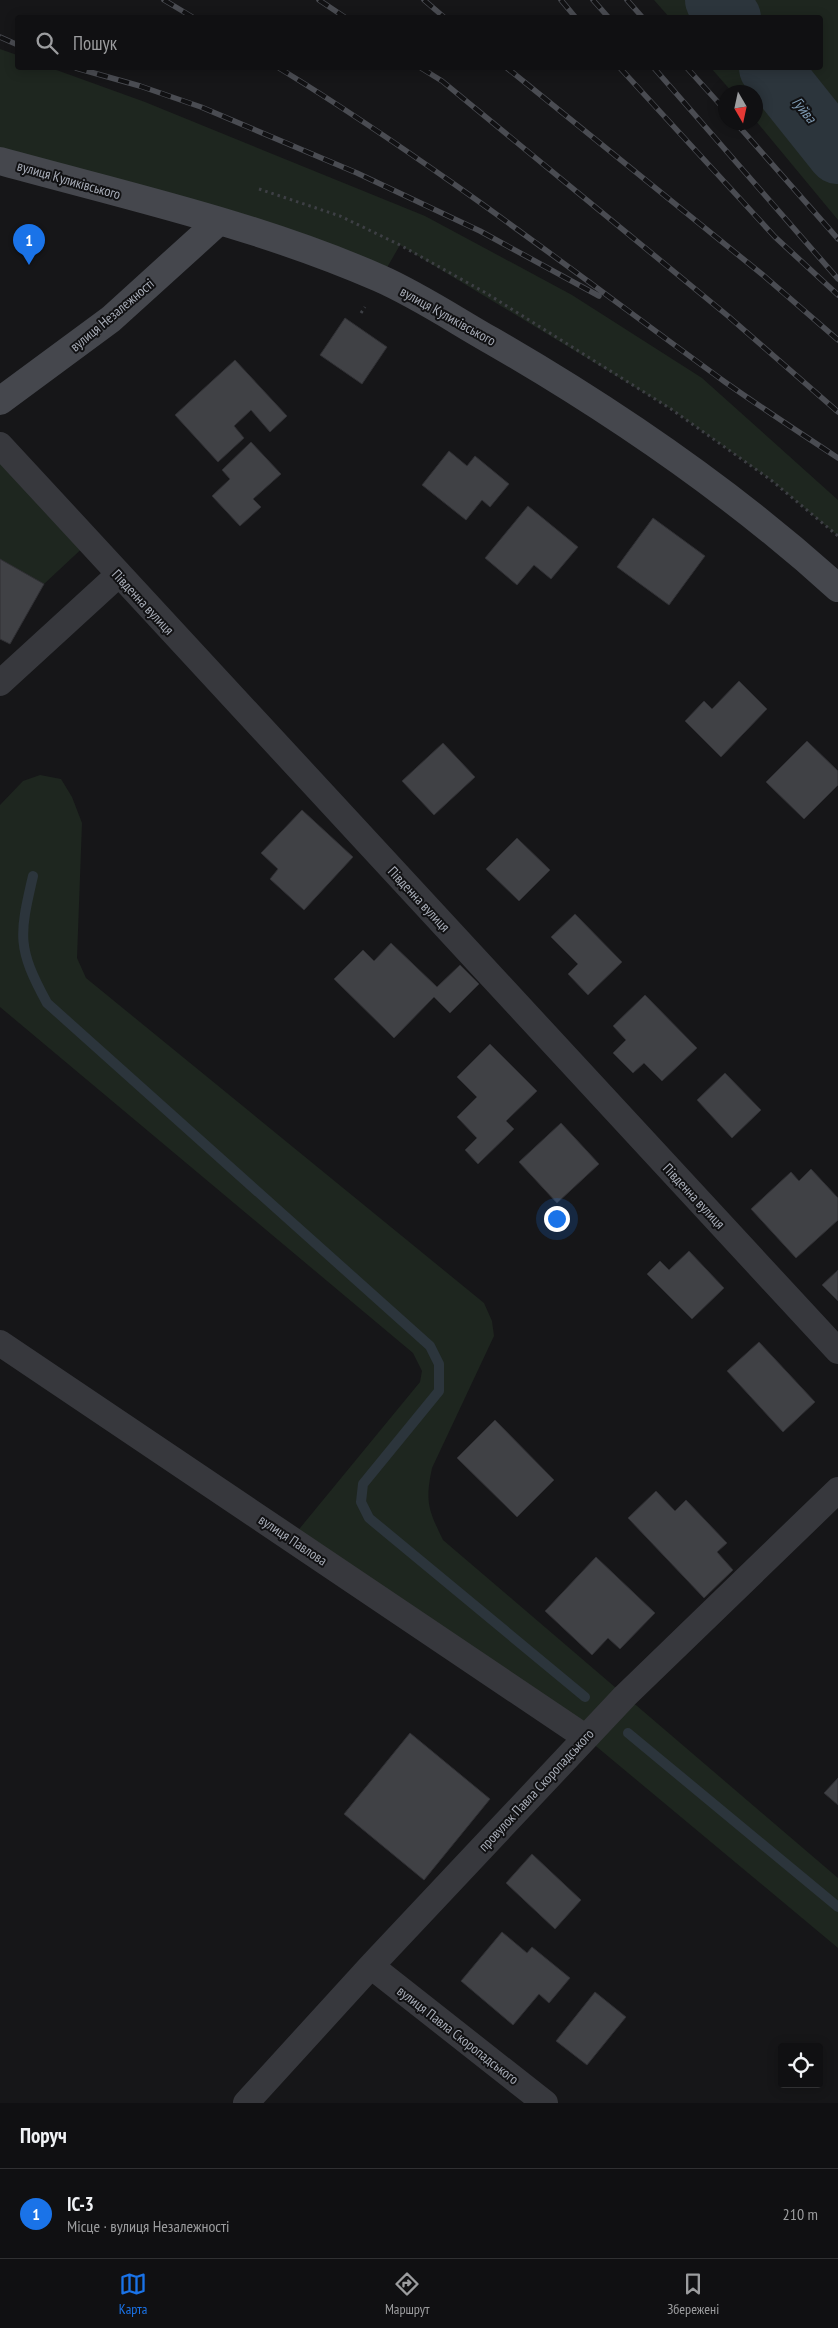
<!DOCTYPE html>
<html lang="uk">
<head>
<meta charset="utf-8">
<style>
  body { margin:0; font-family:"PT Sans Narrow",sans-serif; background:#19191b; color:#f1f3f6 }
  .controls { position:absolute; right:15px; bottom:15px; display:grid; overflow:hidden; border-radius:5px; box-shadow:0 2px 12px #0003 }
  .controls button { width:45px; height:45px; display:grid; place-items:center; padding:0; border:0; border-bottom:1px solid #303032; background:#101012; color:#f1f3f6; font:25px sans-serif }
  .compass { position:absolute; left:718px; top:85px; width:45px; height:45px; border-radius:50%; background:#101012; box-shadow:0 2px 12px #0003; rotate:171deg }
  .you { position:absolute; left:556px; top:1218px; width:18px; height:18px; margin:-12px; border:4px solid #fff; border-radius:50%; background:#1a73e8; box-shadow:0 0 0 8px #1a73e833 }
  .badge { display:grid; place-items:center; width:32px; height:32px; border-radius:50%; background:#1a73e8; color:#fff; font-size:16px; font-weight:700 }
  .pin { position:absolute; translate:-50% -41px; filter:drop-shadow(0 1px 2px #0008) }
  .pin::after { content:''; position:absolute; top:26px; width:18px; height:15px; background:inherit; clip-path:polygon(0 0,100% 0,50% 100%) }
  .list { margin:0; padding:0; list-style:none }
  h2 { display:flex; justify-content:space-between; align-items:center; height:65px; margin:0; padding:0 20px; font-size:21px }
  h2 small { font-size:16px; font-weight:400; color:#9c9d9f }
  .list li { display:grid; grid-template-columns:32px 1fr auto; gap:15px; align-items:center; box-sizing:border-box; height:90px; padding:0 20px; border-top:1px solid #303032 }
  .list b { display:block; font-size:19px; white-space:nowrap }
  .list p { margin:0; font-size:16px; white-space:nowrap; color:#9c9d9f }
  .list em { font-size:16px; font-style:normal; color:#9c9d9f }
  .icon { flex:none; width:28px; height:28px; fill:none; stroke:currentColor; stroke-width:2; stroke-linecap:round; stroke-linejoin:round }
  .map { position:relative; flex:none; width:838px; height:2103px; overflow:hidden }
  .search { position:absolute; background:#101012; box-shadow:0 2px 12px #0003; left:15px; right:15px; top:15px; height:55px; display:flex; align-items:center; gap:12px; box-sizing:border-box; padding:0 18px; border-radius:5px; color:#9c9d9f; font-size:19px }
  .sheet { height:155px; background:#101012 }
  nav { display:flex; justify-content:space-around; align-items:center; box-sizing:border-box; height:70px; border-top:1px solid #303032; background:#101012; font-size:14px; color:#9c9d9f }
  nav a { display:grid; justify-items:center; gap:2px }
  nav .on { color:#1a73e8 }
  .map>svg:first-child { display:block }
  .green { fill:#1e261f }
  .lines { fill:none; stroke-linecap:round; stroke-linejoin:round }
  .stream { stroke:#2c353c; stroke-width:10 }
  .river { stroke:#2c353c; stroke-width:62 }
  .building { fill:#404145; stroke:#303034 }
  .path { stroke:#3d3f44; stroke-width:3; stroke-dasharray:2.5 4; stroke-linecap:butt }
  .street { stroke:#37383d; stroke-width:26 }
  .secondary { stroke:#45474d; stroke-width:28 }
  .rail-casing { stroke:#4a4c52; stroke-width:5.5 }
  .rail { stroke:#111113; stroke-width:4; stroke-dasharray:11; stroke-linecap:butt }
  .labels { text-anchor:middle; stroke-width:4; stroke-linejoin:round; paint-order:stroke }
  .street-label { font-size:14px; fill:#a8adb8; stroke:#111113 }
  .water-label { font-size:15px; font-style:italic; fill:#7f9bb3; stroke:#111113 }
</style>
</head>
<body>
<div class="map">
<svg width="838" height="2103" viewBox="0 0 838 2103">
  <rect width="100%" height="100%" fill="#161618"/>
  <!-- green -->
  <path class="green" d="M 654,0 L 838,0 L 838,220 L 756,121 L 756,92 L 732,92 L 711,68 L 820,68 L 820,18 L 669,17 Z
    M 0,49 L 17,55 L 18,68 L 51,68 L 145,102 L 425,216 L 572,295 L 702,378 L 838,500 L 838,536 L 771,480 L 671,409 L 400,245 L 381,278 L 0,161 Z
    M 0,445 L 89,542 L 44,584 L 0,559 Z
    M 40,775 L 61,779 L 72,797 L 82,823 L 77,958 L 86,978 L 484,1303 L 492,1321 L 494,1336 L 432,1468 C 425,1502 428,1509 443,1540 L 838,1878 L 838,1948 L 585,1737 L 291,1539 L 420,1382 L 422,1371 L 413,1353 L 0,1007 L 0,805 L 23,781 Z"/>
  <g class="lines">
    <!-- stream -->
    <path class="stream" d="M 33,876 C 19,936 17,948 47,1003 L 430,1346 L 439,1364 L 439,1391 L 363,1484 L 361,1502 L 369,1518 L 585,1697
      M 628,1733 L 838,1907"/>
    <!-- river -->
    <path class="river" d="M 716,0 L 730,18
      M 770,68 L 838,153"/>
  </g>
  <!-- building -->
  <path class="building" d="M 345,318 L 387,347 L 362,384 L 320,355 Z
    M 235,360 L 287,416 L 270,432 L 251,410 L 234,426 L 244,438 L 218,462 L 175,415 Z
    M 251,442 L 281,474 L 253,499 L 261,507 L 240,526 L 212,496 L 230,479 L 222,470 Z
    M 449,451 L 467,466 L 475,456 L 509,484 L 490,507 L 482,500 L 466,520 L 422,485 Z
    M 528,506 L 578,547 L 551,579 L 534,565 L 517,585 L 485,558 Z
    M 653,518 L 705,556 L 669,605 L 617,567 Z
    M 0,559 L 44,584 L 10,644 L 0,639 Z
    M 739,681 L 767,709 L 721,757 L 685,721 L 704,701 L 712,709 Z
    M 807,741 L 838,771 L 838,785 L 804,819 L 766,782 Z
    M 443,743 L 475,777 L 434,815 L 402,781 Z
    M 302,810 L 353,857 L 304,910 L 270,879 L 278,869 L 261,853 Z
    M 517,838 L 550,870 L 519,901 L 486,869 Z
    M 575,914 L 622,962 L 588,995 L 568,974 L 578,964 L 551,937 Z
    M 391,943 L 437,987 L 460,965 L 479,984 L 450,1013 L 434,997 L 394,1038 L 334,979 L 363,950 L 374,961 Z
    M 645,995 L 697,1048 L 662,1081 L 644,1063 L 633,1073 L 613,1053 L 626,1040 L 613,1026 Z
    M 490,1044 L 537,1091 L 506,1121 L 514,1129 L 478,1164 L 465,1150 L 477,1138 L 457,1117 L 477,1097 L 457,1077 Z
    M 725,1073 L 761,1110 L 732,1138 L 697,1100 Z
    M 561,1123 L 599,1164 L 557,1203 L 519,1162 Z
    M 811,1169 L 838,1198 L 838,1220 L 796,1258 L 751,1209 L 791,1172 L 799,1181 Z
    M 689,1251 L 724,1288 L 692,1319 L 647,1274 L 660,1261 L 669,1270 Z
    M 838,1270 L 838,1301 L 822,1285 Z
    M 759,1342 L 815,1402 L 783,1432 L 727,1371 Z
    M 495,1420 L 554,1480 L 517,1517 L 457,1458 Z
    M 656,1491 L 675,1511 L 686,1500 L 727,1543 L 717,1552 L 733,1570 L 704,1598 L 628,1518 Z
    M 596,1557 L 655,1613 L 620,1649 L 608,1638 L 592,1655 L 545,1611 Z
    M 410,1733 L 490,1799 L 424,1880 L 344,1814 Z
    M 838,1778 L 838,1805 L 824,1793 Z
    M 532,1854 L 581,1900 L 555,1929 L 506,1883 Z
    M 502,1932 L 527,1953 L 532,1947 L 570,1978 L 549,2003 L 539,1994 L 513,2025 L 461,1981 Z
    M 595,1992 L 626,2017 L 587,2065 L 556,2041 Z"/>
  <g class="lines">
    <!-- path -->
    <path class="path" d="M 259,189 L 340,216 L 400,245 L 486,293 L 671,409 L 771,480 L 838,536
      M 361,313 L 365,307"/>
    <!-- street -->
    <path class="street" d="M 0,445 L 838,1351
      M 0,683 L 118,575
      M 0,1343 L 585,1737
      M 371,1966 L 545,2103
      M 246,2103 L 371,1966 L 625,1696 L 838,1490"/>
    <!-- secondary -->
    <path class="secondary" d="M 0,161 C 127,196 258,225 379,278 C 418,295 455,320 492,341 C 615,412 733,493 838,588
      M 0,401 L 111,319 L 218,222"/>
    <defs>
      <path id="rail" d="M 164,0 L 194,18
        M 319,0 L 346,18
        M 424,0 L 445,18
        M 561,0 L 576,18
        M 593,0 L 609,18
        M 627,0 L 643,18
        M 0,37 L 18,45
        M 76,68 L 140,86 L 201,107 L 357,173 L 480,231 L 599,296
        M 279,68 C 434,163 578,275 725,382 C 762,408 800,433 838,458
        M 421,68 L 442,81 L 728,316 L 838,412
        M 507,68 L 763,275 L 838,340
        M 620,68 L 775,237 L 838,295
        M 654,68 L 838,279
        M 687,68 L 726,111
        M 735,122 L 838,239"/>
    </defs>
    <!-- rail casing -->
    <use href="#rail" class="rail-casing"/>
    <!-- rail -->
    <use href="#rail" class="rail"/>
  </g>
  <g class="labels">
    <!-- street labels -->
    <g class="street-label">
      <text transform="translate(69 180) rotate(16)" y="5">вулиця Куликівського</text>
      <text transform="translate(112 315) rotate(-40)" y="5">вулиця Незалежності</text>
      <text transform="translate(448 316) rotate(29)" y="5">вулиця Куликівського</text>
      <text transform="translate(143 602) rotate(47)" y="5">Південна вулиця</text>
      <text transform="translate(419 899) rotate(47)" y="5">Південна вулиця</text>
      <text transform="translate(694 1196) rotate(47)" y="5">Південна вулиця</text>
      <text transform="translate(293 1540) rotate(34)" y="5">вулиця Павлова</text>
      <text transform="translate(536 1790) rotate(-47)" y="5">провулок Павла Скоропадського</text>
      <text transform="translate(458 2035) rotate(38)" y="5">вулиця Павла Скоропадського</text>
    </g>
    <!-- water labels -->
    <g class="water-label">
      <text transform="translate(804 110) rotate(51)" y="5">Гуйва</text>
    </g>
  </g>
</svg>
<div class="controls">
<button><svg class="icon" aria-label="locate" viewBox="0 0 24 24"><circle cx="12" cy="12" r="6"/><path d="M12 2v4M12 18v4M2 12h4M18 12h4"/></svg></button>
</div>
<svg class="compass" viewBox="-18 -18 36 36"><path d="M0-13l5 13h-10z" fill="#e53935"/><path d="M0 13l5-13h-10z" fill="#9c9d9f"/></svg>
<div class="you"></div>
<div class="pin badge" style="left:29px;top:265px">1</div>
<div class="search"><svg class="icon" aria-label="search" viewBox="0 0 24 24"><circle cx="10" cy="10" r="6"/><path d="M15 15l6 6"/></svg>Пошук</div>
</div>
<section class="sheet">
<h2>Поруч<small></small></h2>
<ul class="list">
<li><span class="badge">1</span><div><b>ІС-3</b><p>Місце · вулиця Незалежності</p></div><em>210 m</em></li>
</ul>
</section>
<nav>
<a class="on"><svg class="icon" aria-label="map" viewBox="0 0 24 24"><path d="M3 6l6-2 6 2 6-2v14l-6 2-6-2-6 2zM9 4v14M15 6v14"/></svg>Карта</a>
<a><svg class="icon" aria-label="directions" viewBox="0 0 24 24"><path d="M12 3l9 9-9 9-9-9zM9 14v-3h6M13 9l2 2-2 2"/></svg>Маршрут</a>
<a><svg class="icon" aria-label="saved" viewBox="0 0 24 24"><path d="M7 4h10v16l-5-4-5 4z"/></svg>Збережені</a>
</nav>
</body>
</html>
